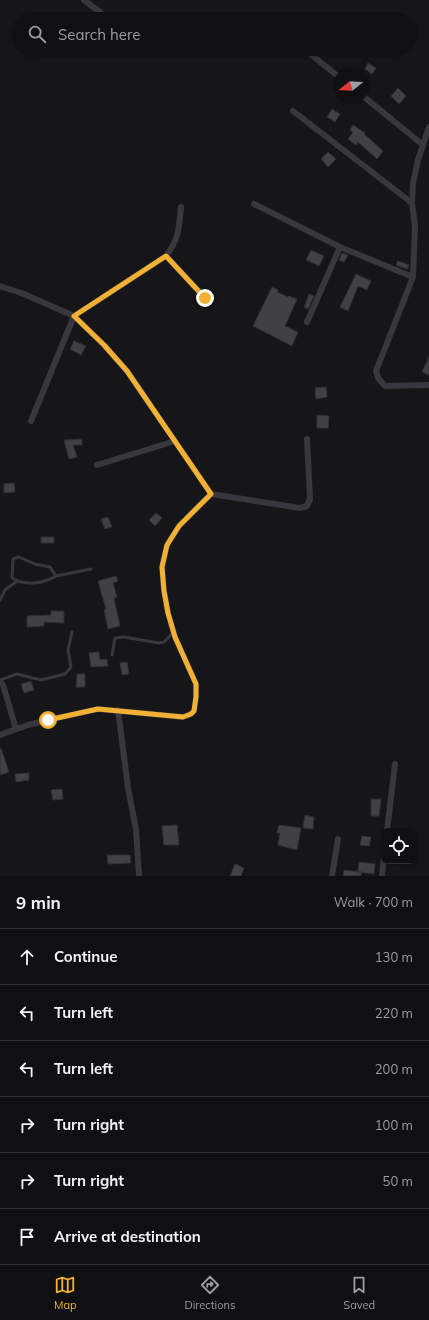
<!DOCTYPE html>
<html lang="en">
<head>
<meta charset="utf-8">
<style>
  body { margin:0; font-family:Mulish,sans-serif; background:#1e1e20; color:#f1f3f6 }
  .controls { position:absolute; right:12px; bottom:12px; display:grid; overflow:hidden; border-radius:8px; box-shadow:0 1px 3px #0004 }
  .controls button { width:36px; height:36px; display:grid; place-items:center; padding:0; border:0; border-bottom:1px solid #303032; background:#101012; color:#f1f3f6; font:20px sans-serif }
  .compass { position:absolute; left:333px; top:68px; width:36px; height:36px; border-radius:50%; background:#101012; box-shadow:0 1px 3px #0004; rotate:252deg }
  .stop { position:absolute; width:12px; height:12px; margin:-9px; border:3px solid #f2b134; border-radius:50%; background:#fff }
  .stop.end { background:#f2b134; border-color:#fff; box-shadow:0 1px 4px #0008 }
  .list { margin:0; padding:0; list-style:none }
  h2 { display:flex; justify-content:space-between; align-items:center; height:52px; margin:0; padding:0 16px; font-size:17px }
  h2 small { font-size:13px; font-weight:400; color:#9c9d9f }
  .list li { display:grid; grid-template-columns:26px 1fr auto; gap:12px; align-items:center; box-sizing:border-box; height:56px; padding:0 16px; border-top:1px solid #303032 }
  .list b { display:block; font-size:15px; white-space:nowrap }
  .list em { font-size:13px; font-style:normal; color:#9c9d9f }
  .icon { flex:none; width:22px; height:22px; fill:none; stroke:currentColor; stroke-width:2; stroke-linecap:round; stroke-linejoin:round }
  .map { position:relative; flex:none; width:429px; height:876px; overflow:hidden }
  .search { position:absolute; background:#101012; box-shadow:0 1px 3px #0004; left:12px; right:12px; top:12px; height:44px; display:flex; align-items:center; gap:10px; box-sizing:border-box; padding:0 14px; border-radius:22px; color:#9c9d9f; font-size:15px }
  .sheet { height:388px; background:#101012 }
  nav { display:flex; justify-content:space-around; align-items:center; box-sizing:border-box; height:56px; border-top:1px solid #303032; background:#101012; font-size:11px; color:#9c9d9f }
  nav a { display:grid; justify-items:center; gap:2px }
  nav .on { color:#f2b134 }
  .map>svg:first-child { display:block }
  .building { fill:#404145; stroke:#303034 }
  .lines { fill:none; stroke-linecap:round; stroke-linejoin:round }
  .lane { stroke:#37383d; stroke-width:3 }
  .street { stroke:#37383d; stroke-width:6 }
  .route { stroke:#f2b134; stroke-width:5 }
</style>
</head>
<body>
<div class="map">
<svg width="429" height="876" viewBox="0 0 429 876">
  <rect width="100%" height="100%" fill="#161618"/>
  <!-- building -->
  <path class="building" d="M 368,63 L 376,68 L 372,74 L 365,69 Z
    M 398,88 L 406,96 L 399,104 L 391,96 Z
    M 332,109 L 340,114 L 335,122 L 327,117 Z
    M 353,125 L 365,133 L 364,134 L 383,151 L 377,159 L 358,142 L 356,145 L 348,139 L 353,132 L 350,130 Z
    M 328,152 L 336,159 L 328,167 L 321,159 Z
    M 311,250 L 324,256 L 319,266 L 306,260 Z
    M 342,253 L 348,255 L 344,262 L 339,260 Z
    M 398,261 L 409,265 L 407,269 L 396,265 Z
    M 356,274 L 371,281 L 367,290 L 358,286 L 348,311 L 340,307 Z
    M 272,287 L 278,290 L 277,292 L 288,297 L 289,296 L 297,299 L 285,326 L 298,332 L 292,346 L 253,326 Z
    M 309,294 L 314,296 L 308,309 L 304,307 Z
    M 74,341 L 86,346 L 81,355 L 70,349 Z
    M 429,357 L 429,375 L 422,372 Z
    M 326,387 L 327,397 L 316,399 L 315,388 Z
    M 317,415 L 329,416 L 328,428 L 317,428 Z
    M 82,439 L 82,445 L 73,445 L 77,457 L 69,459 L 64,440 Z
    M 14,483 L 15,492 L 4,493 L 4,484 Z
    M 156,513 L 162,518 L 155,526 L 149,520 Z
    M 108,517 L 112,527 L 105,529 L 101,519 Z
    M 41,537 L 54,537 L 54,543 L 41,543 Z
    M 116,576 L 118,581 L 113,583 L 117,597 L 114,598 L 120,626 L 108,629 L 104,610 L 106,609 L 98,581 Z
    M 51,611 L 64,611 L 64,623 L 44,622 L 44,626 L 27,627 L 27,616 L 51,615 Z
    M 99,652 L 100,660 L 107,659 L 108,666 L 91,667 L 89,653 Z
    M 127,662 L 129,674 L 122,675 L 120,663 Z
    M 77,674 L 85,674 L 85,687 L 76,687 Z
    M 31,681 L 34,690 L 24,693 L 21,684 Z
    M 0,748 L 1,748 L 9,772 L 0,775 Z
    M 29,773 L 29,780 L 16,782 L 15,774 Z
    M 62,789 L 63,799 L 53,800 L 51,790 Z
    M 371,799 L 381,799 L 379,816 L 371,816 Z
    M 305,815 L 314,817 L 313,829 L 303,828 Z
    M 177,825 L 179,845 L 164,845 L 162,826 Z
    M 279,825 L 301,828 L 297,850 L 278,845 L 280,833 L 277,833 Z
    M 362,836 L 371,837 L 369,846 L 360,845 Z
    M 107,855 L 130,855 L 131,863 L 108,864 Z
    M 359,862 L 375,864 L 374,874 L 358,872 Z
    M 235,864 L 244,868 L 241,876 L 230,876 Z
    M 344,870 L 362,872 L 361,876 L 343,876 Z"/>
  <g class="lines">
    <!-- lane -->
    <path class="lane" d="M 19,557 L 35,564 L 50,567 L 56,576 C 43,584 25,586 12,578 L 13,559 Z
      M 56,576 L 91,569
      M 0,600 L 5,590 L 17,581
      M 112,655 L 115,638 L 124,637 L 159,643 L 164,642 L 174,632
      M 0,680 L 17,674 L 41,680 L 65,674 L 71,667 L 68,650 L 72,632"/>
    <!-- street -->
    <path class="street" d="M 84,0 L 109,19
      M 309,53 L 339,77
      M 363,96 L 423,145
      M 293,111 L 412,203
      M 429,127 L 418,160 L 413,183 L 412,203 L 415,226 L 413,277 L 376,371 L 378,378 L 385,386 L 429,385
      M 254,204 L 340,247 L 413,277
      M 166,256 L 205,298
      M 0,286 L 24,294 L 74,316 L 104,345 L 127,371 L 211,494 L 300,508 L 307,506 L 310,499 L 307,439
      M 307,322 L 340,247
      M 31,421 L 74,316 L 166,256 C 179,239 179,228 181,207
      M 97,465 L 175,441
      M 0,681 L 3,685 L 16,729
      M 118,710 L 128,788 L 136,829 L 139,876
      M 0,735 L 28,725 L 48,720 L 98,709 L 183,717 L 191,714 L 194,711 L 196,697 L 196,684 L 175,637 L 168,613 L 164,591 L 162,567 L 167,545 L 179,526 L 211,494
      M 387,831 L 395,764
      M 332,876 L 338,839
      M 382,876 L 384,857"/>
  </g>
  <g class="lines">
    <!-- route -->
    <path class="route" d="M 48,720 L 98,709 L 183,717 L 191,714 L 194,711 L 196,697 L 196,684 L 175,637 L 168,613 L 164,591 L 162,567 L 167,545 L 179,526 L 211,494 L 127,371 L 104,345 L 74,316 L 166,256 L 205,298"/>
  </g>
</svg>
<div class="controls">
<button><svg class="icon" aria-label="locate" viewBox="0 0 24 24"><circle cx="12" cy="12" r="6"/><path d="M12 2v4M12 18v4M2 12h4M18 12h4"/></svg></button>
</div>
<svg class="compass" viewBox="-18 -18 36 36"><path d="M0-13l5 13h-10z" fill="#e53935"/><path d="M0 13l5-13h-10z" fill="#9c9d9f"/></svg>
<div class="stop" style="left:48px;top:720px"></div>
<div class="stop end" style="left:205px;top:298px"></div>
<div class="search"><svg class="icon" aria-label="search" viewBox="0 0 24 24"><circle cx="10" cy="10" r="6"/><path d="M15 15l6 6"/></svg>Search here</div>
</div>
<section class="sheet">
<h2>9 min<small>Walk · 700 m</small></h2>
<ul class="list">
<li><svg class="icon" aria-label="ahead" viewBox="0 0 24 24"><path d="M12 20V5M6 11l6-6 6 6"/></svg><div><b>Continue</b></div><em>130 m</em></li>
<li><svg class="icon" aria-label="left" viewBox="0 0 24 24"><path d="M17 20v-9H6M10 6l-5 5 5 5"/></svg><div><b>Turn left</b></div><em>220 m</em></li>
<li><svg class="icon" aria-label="left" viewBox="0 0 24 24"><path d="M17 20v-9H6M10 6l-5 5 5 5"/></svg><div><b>Turn left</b></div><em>200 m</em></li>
<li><svg class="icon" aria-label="right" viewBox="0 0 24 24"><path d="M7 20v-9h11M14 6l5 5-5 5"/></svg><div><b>Turn right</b></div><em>100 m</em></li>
<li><svg class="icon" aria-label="right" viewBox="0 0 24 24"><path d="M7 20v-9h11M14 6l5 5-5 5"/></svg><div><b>Turn right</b></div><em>50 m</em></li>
<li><svg class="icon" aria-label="arrive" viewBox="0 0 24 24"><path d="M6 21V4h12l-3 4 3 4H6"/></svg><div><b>Arrive at destination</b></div></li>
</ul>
</section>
<nav>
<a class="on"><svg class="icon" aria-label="map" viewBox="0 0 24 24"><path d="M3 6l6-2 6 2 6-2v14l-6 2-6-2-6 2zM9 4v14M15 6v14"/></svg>Map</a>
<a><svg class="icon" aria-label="directions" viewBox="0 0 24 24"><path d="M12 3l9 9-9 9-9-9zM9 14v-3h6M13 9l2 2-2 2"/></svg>Directions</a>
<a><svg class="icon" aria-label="saved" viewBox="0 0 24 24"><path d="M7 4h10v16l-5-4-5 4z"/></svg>Saved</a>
</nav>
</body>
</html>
